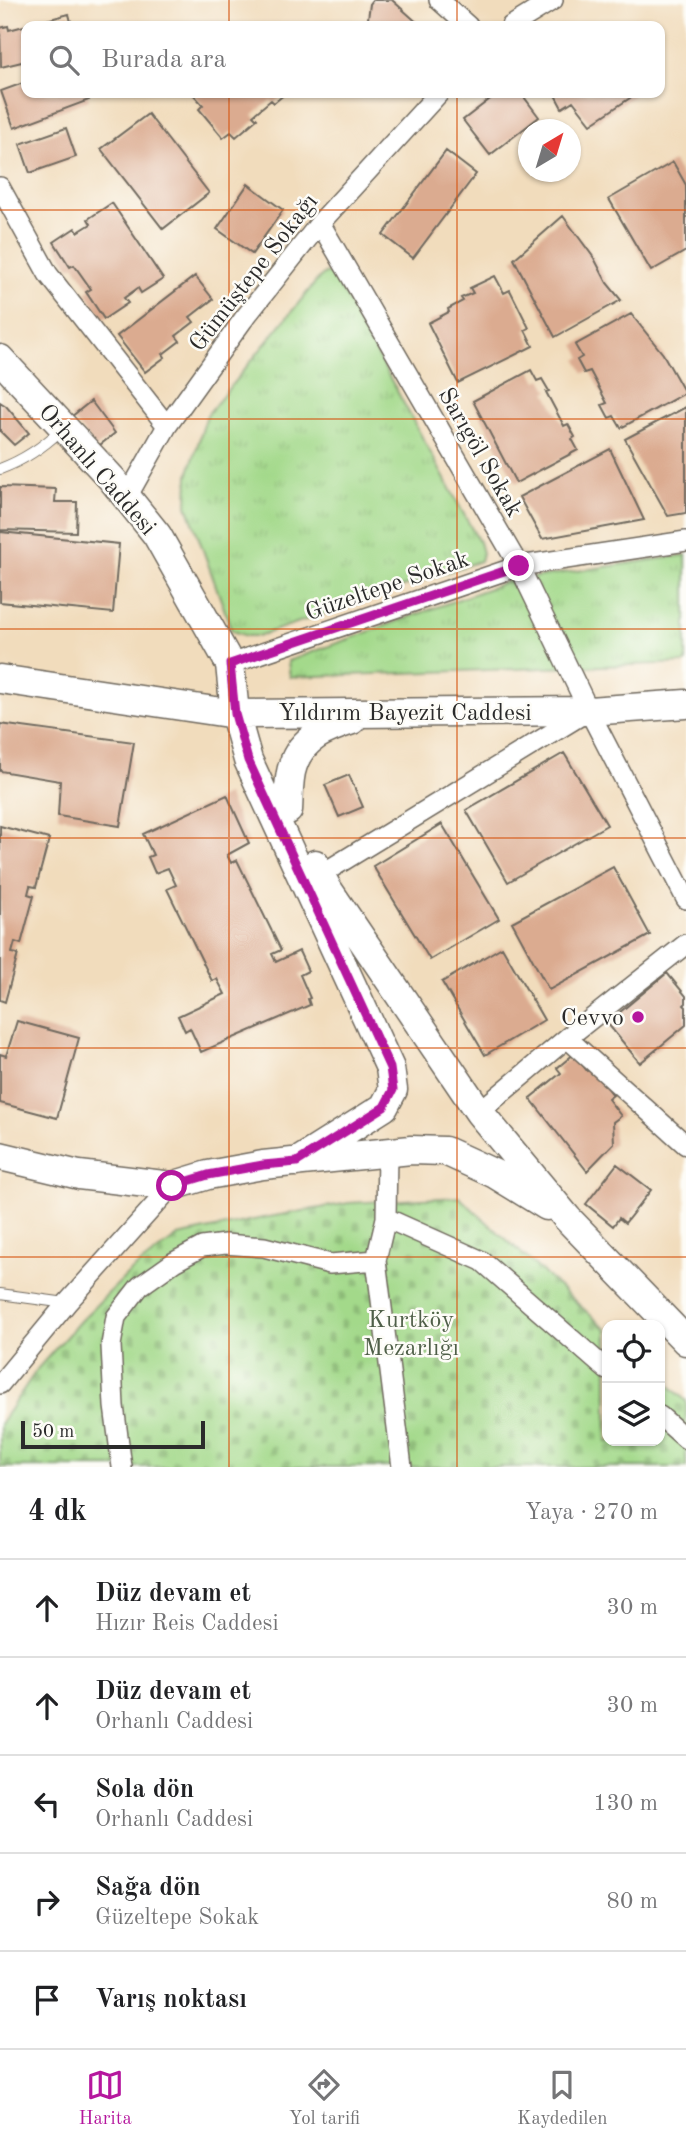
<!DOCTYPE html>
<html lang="tr">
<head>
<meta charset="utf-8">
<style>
  body { margin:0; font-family:"Old Standard TT",serif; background:#f2f2f2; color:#202124 }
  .controls { position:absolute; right:21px; bottom:21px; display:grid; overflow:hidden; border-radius:14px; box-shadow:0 2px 5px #0004 }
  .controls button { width:63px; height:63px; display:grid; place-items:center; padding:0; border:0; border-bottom:2px solid #e0e0e0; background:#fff; color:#202124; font:35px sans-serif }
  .compass { position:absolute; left:518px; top:119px; width:63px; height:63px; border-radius:50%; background:#fff; box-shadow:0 2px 5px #0004; rotate:38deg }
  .scale { position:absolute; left:21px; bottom:18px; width:184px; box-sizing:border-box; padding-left:7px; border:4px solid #2b2b2b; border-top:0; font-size:19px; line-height:24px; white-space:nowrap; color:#2b2b2b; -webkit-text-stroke:5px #fdfcf7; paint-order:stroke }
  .stop { position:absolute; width:21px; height:21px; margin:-16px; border:5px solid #b5179e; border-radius:50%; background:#fff }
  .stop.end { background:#b5179e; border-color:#fff; box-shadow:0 2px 7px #0008 }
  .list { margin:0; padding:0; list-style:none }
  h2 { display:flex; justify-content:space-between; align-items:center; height:91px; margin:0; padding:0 28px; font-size:30px }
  h2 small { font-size:23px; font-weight:400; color:#757577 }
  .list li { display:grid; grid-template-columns:46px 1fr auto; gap:21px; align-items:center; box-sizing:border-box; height:98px; padding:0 28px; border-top:2px solid #e0e0e0 }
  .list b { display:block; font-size:26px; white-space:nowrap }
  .list p { margin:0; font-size:23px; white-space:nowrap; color:#757577 }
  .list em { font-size:23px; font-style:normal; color:#757577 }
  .icon { flex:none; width:38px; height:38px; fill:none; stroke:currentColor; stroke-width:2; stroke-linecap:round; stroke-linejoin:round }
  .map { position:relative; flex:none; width:686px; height:1467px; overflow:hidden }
  .search { position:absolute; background:#fff; box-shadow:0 2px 5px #0004; left:21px; right:21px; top:21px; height:77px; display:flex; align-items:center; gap:18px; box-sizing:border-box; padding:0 24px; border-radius:14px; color:#757577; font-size:26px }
  .sheet { height:581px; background:#fff }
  nav { display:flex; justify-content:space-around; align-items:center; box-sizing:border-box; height:98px; border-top:2px solid #e0e0e0; background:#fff; font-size:19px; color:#757577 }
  nav a { display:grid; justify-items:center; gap:4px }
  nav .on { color:#b5179e }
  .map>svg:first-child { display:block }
  .grass { fill:url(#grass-tufts); stroke:#67825a; stroke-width:2 }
  .cemetery { fill:url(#cemetery-stones); stroke:#67825a; stroke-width:2 }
  .building { fill:#dbab90 }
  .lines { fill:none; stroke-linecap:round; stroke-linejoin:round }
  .lane-casing { stroke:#70695e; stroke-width:12 }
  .street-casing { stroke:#70695e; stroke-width:22 }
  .secondary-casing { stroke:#70695e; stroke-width:31 }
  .lane { stroke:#fff; stroke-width:10 }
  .street { stroke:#fff; stroke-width:19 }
  .secondary { stroke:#fff; stroke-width:28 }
  .route { stroke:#b5179e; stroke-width:9 }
  .grid { fill:none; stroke:#d5540f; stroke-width:2; stroke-opacity:0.55 }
  .poi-dot { fill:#b5179e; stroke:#fdfcf7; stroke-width:2.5 }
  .labels { text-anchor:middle; stroke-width:5; stroke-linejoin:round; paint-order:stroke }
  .street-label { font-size:24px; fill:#2b2b2b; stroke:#fdfcf7 }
  .poi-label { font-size:24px; fill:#2b2b2b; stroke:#fdfcf7; text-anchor:end }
  .park-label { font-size:24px; fill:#4f5f48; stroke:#fdfcf7 }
</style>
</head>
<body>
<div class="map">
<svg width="686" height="1467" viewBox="0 0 686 1467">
  <defs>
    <pattern id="grass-tufts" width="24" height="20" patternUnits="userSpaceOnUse" patternTransform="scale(1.75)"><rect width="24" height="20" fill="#a3d98a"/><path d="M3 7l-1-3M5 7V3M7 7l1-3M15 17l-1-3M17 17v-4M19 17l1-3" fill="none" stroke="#8cba77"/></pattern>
    <pattern id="cemetery-stones" width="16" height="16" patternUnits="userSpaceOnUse" patternTransform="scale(1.75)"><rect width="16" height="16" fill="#a3d98a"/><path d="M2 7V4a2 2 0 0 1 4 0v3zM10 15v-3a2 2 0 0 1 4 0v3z" fill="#8cba77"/></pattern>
  </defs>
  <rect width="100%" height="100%" fill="#fdfcf7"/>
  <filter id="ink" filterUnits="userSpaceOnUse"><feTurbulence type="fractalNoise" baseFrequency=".0143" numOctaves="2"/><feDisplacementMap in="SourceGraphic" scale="14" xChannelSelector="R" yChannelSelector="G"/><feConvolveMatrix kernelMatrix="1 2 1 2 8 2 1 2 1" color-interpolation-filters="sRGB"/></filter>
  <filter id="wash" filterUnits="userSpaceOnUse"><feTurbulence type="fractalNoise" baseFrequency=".00686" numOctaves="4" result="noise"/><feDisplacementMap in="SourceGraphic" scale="28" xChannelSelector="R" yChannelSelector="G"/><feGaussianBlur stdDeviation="1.57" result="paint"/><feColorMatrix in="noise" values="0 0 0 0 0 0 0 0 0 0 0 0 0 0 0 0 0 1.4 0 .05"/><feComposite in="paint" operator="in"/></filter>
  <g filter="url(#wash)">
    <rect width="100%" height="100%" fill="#f1dcbc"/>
    <!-- grass -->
    <path class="grass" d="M 325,273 L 334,275 L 479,542 L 482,553 L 480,561 L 258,636 L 247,636 L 232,631 L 187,505 L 188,476 L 207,415 L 319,278 Z
      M 686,555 L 686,663 L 290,677 L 288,661 L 509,581 Z"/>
    <!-- cemetery -->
    <path class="cemetery" d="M 459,1197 L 607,1330 L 607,1441 L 660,1441 L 660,1377 L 686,1401 L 686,1467 L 0,1467 L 0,1424 L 38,1368 L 81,1320 L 130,1272 L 178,1236 L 263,1218 L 349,1203 Z"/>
    <g id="blocks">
      <!-- building -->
      <path class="building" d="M 373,0 L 392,0 L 421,26 L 367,26 L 370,4 Z
        M 69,14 L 72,26 L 26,26 L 26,61 L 1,67 L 0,28 L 8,26 L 9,30 Z
        M 26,82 L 26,93 L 87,93 L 89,100 L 14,128 L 1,91 Z
        M 192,93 L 286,93 L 274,103 L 271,100 L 253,115 L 257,119 L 236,137 L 231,132 L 223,138 L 199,109 L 203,105 Z
        M 498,93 L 521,93 L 539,117 L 490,155 L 463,120 Z
        M 554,93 L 631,93 L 633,96 L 591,124 L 573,101 L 562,108 Z
        M 148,114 L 209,193 L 163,229 L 101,149 Z
        M 66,128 L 76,157 L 30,173 L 20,144 Z
        M 446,151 L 476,174 L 413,258 L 383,235 Z
        M 673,162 L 686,185 L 686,251 L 651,271 L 609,199 Z
        M 248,184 L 283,210 L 252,254 L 217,229 Z
        M 112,203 L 163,279 L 141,293 L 138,288 L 124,298 L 128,303 L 104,319 L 86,292 L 91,289 L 74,265 L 70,267 L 54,242 L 75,228 L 78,232 L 91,224 L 88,219 Z
        M 563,216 L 594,258 L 607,283 L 621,300 L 555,337 L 514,259 Z
        M 195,276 L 213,299 L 190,317 L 194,322 L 176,336 L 180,341 L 163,354 L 165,357 L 145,372 L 117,336 Z
        M 495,276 L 504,293 L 510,290 L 529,328 L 525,330 L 533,346 L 458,383 L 428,323 L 449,312 L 448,309 L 463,301 L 461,298 L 473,293 L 470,288 Z
        M 631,314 L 663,354 L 685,393 L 621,428 L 614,416 L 609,418 L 602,405 L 607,403 L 590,371 L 584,373 L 577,360 L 582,357 L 575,345 Z
        M 531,370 L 537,381 L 542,379 L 549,391 L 546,392 L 564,426 L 568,424 L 575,437 L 572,439 L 578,450 L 516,483 L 473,401 Z
        M 91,401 L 115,433 L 96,448 L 71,417 Z
        M 0,402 L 6,406 L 29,433 L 14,445 L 0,431 Z
        M 686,407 L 686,513 L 668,516 L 625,439 Z
        M 610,449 L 644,520 L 542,539 L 519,497 Z
        M 0,487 L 56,489 L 55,502 L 77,502 L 76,532 L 0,530 Z
        M 0,532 L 119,544 L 113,613 L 0,602 Z
        M 0,724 L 134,742 L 120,826 L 58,816 L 60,781 L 0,771 Z
        M 564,753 L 607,825 L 508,882 L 466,810 Z
        M 349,775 L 363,807 L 339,817 L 325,785 Z
        M 227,795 L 249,843 L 227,855 L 231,863 L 237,860 L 281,950 L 272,954 L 276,962 L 299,951 L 308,971 L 300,975 L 310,998 L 308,999 L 310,1005 L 201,1052 L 190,1028 L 185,1031 L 178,1016 L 225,994 L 217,979 L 212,981 L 167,889 L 176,885 L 168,868 L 155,873 L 148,857 L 153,855 L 143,834 Z
        M 442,824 L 499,919 L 430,960 L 373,866 Z
        M 0,826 L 49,839 L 36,887 L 30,886 L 28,894 L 34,896 L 21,944 L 15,942 L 12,953 L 18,954 L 5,1002 L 0,1000 Z
        M 613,867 L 650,935 L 549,990 L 512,922 Z
        M 502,947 L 544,1020 L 485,1055 L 442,982 Z
        M 667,973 L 686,996 L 686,1003 L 684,1005 L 686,1007 L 686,1025 L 640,1063 L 607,1023 Z
        M 17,1021 L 79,1038 L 57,1118 L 0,1103 L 0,1054 L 6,1056 Z
        M 574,1054 L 587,1071 L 592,1068 L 613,1095 L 608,1099 L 621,1116 L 613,1122 L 614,1143 L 587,1171 L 530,1098 L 561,1073 L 557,1068 Z
        M 617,1164 L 651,1190 L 625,1223 L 619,1218 L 613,1226 L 586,1204 Z"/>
    </g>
  </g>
  <g filter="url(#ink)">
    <use href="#blocks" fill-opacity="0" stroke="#70695e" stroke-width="2"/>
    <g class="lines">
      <defs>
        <path id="lane" d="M 0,469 C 24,460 42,448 61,430
          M 0,1294 L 66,1303"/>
        <path id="street" d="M 439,0 L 468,26
          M 511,26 L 553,0
          M 0,187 L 48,274 L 167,426
          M 320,223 L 519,566 L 589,711 L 686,899
          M 127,497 L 167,426 L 243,320 L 320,223 L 439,93
          M 230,664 L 519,566 L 686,541
          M 320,875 L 588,711
          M 567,1038 L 686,1145
          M 479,1112 L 567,1038 L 686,944
          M 387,1153 L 386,1218 L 376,1260 L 402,1467
          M 386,1218 L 482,1261 L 607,1370
          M 0,1384 L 67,1303 L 172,1186
          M 660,1416 L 686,1439
          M 122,1467 L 114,1406 L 111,1345 L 116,1317 L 140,1286 L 174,1262 L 202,1247 L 225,1244 L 264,1247 L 330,1264 L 376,1260"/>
        <path id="secondary" d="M 0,359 L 112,479 L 157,535 L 230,664 L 235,714 L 248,760 L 390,1068 L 393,1090 L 384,1107 L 297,1162
          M 0,679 L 235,714 L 589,711 L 686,704
          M 288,810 C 289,796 288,778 293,765 C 302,737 328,728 352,720
          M 315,864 L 327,888 L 479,1112 L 567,1218 L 686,1341
          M 0,1156 L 79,1175 L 172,1186 L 208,1175 L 263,1165 L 411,1150 L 445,1151 L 495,1174 L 547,1206"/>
      </defs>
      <!-- lane casing -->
      <use href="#lane" class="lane-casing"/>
      <!-- street casing -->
      <use href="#street" class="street-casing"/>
      <!-- secondary casing -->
      <use href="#secondary" class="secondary-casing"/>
      <!-- lane -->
      <use href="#lane" class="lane"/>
      <!-- street -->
      <use href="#street" class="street"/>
      <!-- secondary -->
      <use href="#secondary" class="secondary"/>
    </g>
  </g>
  <g class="lines" filter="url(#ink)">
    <!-- route -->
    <path class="route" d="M 172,1186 L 208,1175 L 263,1165 L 297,1162 L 384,1107 L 393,1090 L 390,1068 L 248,760 L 235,714 L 230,664 L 519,566"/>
  </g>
  <!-- grid -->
  <path class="grid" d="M 229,0 L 229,26M 457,0 L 457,26M 229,93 L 229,1467M 457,93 L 457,1467M 0,210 L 686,210M 0,419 L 686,419M 0,629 L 686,629M 0,838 L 686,838M 0,1048 L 686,1048M 0,1257 L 686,1257"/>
  <!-- markers -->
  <circle class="poi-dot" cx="638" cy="1017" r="7"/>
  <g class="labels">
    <!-- street labels -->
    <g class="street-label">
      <text transform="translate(253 272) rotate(-52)" y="8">Gümüştepe Sokağı</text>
      <text transform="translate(481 452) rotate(60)" y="8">Sarıgöl Sokak</text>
      <text transform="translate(98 469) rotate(49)" y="8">Orhanlı Caddesi</text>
      <text transform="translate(387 585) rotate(-19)" y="8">Güzeltepe Sokak</text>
      <text x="405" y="720">Yıldırım Bayezit Caddesi</text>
    </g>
    <!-- poi labels -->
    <g class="poi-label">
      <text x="624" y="1025">Cevvo</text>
    </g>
    <!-- park labels -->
    <g class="park-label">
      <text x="411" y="1327">Kurtköy<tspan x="411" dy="28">Mezarlığı</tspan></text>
    </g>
  </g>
</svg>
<div class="controls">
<button><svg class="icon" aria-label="locate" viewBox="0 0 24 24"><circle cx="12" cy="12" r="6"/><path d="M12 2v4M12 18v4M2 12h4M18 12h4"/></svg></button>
<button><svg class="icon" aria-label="layers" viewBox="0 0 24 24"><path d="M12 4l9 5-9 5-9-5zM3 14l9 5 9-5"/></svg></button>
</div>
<svg class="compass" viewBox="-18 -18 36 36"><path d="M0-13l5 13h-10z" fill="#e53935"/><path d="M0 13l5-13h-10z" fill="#757577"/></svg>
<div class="scale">50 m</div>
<div class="stop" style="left:172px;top:1186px"></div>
<div class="stop end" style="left:519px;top:566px"></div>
<div class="search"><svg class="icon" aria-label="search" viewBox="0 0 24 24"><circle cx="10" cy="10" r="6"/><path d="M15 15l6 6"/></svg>Burada ara</div>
</div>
<section class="sheet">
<h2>4 dk<small>Yaya · 270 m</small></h2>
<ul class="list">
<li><svg class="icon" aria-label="ahead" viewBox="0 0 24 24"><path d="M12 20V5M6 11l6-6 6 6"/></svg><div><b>Düz devam et</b><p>Hızır Reis Caddesi</p></div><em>30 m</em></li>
<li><svg class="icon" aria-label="ahead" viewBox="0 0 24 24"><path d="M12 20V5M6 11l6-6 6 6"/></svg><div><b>Düz devam et</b><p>Orhanlı Caddesi</p></div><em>30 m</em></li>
<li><svg class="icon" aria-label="left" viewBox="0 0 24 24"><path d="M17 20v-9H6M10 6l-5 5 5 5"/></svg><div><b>Sola dön</b><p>Orhanlı Caddesi</p></div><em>130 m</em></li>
<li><svg class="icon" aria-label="right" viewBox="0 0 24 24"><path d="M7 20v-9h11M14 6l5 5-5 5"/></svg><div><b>Sağa dön</b><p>Güzeltepe Sokak</p></div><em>80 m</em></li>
<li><svg class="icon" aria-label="arrive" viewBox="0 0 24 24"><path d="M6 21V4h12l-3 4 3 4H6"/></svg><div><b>Varış noktası</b></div></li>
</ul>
</section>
<nav>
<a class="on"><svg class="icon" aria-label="map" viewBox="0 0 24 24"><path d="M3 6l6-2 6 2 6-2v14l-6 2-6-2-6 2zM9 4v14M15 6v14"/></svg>Harita</a>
<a><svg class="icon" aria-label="directions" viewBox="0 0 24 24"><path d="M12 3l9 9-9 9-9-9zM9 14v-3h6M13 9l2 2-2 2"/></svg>Yol tarifi</a>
<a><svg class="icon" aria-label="saved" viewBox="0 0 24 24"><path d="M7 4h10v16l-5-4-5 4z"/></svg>Kaydedilen</a>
</nav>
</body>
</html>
